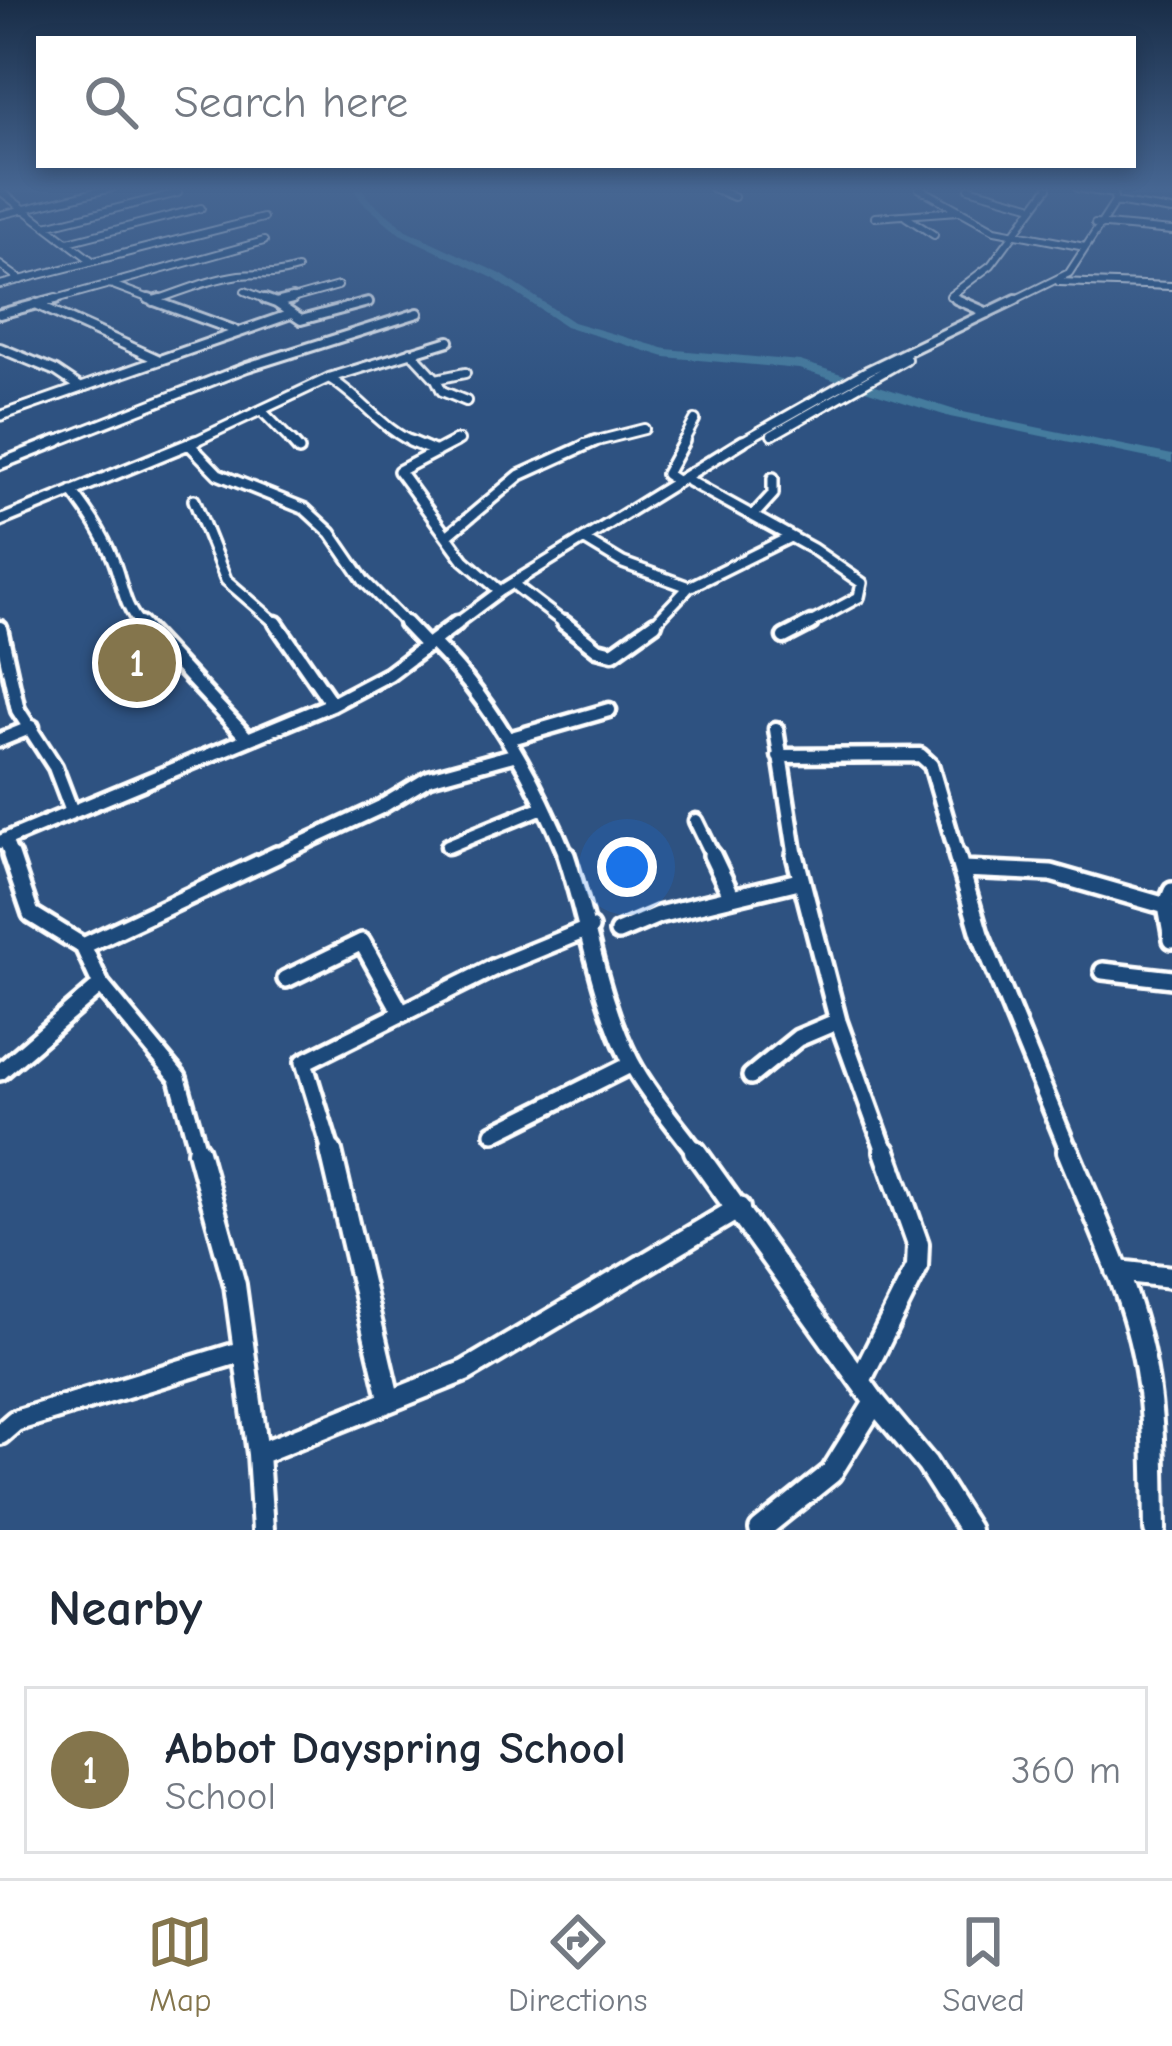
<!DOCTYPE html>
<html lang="en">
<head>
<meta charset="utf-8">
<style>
  body { margin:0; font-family:"Comic Neue",sans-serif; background:#f2f2f3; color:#1f2937 }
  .you { position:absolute; left:627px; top:867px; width:42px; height:42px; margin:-30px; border:9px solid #fff; border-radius:50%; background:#1a73e8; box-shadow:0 0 0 18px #1a73e833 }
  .badge { display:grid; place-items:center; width:78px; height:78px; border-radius:50%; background:#84754c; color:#fff; font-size:39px; font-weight:700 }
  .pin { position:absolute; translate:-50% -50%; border:6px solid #fff; box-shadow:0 3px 12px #0006 }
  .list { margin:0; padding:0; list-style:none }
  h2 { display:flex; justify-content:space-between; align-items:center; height:156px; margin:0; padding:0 48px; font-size:51px }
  h2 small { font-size:39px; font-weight:400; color:#747a83 }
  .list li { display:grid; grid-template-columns:78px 1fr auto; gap:36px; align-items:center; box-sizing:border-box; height:168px; margin:0 24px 24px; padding:0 24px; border:3px solid #e0e1e3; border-radius:0px }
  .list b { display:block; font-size:45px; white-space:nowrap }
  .list p { margin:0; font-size:39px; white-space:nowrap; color:#747a83 }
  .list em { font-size:39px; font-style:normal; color:#747a83 }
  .icon { flex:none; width:66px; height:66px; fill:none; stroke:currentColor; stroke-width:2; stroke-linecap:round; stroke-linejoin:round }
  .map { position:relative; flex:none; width:1172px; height:1530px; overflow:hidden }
  .search { position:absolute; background:#fff; box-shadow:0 6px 18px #0003; left:36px; right:36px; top:36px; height:132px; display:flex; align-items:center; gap:30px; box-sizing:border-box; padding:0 42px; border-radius:0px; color:#747a83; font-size:45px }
  .sheet { height:348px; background:#fff }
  nav { display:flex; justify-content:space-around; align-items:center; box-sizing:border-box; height:168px; border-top:3px solid #e0e1e3; background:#fff; font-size:33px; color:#747a83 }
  nav a { display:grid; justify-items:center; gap:6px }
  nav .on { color:#84754c }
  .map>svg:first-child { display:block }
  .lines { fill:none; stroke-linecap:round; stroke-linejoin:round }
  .river { fill:#447c9e; fill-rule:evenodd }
  .minor-far5-casing { stroke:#fff; stroke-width:10 }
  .minor-far4-casing { stroke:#fff; stroke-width:14 }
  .minor-far3-casing { stroke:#fff; stroke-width:16 }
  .minor-far2-casing { stroke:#fff; stroke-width:21 }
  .minor-far1-casing { stroke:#fff; stroke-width:24 }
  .minor-casing { stroke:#fff; stroke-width:28 }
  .minor-far5 { stroke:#1f4a7a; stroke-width:6 }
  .minor-far4 { stroke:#1f4a7a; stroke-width:8 }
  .minor-far3 { stroke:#1f4a7a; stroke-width:9 }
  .minor-far2 { stroke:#1f4a7a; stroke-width:12 }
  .minor-far1 { stroke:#1f4a7a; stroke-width:15 }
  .minor { stroke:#1f4a7a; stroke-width:20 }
</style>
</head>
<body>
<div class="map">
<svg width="1172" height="1530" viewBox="0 0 1172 1530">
  <rect width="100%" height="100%" fill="#2e5281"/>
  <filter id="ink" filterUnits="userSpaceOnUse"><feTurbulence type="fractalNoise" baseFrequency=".00833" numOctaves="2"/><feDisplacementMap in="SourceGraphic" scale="24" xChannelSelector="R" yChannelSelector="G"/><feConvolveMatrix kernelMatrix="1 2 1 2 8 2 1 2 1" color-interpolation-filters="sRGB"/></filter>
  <g filter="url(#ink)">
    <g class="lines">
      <!-- river -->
      <path class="river" d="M 354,188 L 362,188 L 368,198 L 406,230 L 501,274 L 573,322 L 666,349 L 800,361 L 958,411 L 1172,455 L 1172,463 L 950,417 L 799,369 L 665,357 L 565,326 L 493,278 L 400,234 L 361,201 Z"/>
      <defs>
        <path id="minor-far5" d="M 712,188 L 734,197
          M 919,188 L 995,230 L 1085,247
          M 969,188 L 1030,205
          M 1077,188 L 1114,194
          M 0,191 L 91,260
          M 1115,202 L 1172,211
          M 0,215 L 112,188
          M 875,217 L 958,211
          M 906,217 L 934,235
          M 1095,224 L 1172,231
          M 46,226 L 178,193
          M 68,242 L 201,208
          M 0,265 L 21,280
          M 1059,282 L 1172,286
          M 110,284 L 158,302
          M 0,285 L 263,218
          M 245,291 L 272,302
          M 153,301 C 181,292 210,279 239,275 C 262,273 271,277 297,269
          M 45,302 L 264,241
          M 281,302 L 338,286
          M 963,302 L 950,296 L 991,265 L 1048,188
          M 1010,302 L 1069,273 L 1115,202 L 1112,188"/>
        <path id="minor-far4" d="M 149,299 L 234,330
          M 265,299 L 276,303
          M 292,299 L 276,303 L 301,320 L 368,302
          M 956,299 L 988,313
          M 153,301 L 160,299
          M 36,304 L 157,359
          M 0,314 L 56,299
          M 0,348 L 56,371 L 80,387
          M 411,352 L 436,379 L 465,373
          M 329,378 C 362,398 382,430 417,444
          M 436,379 L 442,391 L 466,401
          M 261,410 L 294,444
          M 0,416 L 291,314
          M 772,435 L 906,359
          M 50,444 L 247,367 L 418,313
          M 189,444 L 329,378 L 449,341
          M 451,444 L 459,440
          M 585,444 L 644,429
          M 682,444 L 695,420
          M 738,444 L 867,371 L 1016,299"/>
        <path id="minor-far3" d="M 291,441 L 299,450
          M 410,441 L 436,452
          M 456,441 L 399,471 L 464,560 L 500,591
          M 189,444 L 218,474 L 305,509 L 331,533 L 364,581 L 408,626
          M 0,464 L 58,441
          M 675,480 L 666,474 L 684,441
          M 689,481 L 813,549 L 862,583 L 859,597 L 805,626
          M 72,491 C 88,512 102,532 112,557 C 123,583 122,605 142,626
          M 194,500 L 226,580 L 279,626
          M 753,516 L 773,494 L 773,478
          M 0,521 L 196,441
          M 447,536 L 520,475 L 595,441
          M 585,540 L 623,563 L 689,587
          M 517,587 L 568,626
          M 453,626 L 500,591 L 743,441
          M 652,626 L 689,587 L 788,538"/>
        <path id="minor-far2" d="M 140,623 L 247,738
          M 276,623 L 332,704
          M 405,623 L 426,645
          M 564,623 L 597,649 L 613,653 L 655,623
          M 0,628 L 18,710 L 55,767 L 71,809
          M 784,637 L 811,623
          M 435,645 C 494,704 536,782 567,858
          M 776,729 L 796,858
          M 508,739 L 609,710
          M 0,740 L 32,727
          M 779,756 L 920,755 L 931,765 L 958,858
          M 696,821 L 714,858
          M 0,842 L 332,704 L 389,674 L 457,623
          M 7,845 L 12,858
          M 448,846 L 543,807
          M 271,858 L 381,807 L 429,778 L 513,755"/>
        <path id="minor-far1" d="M 11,855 L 31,914 L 83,946 L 101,985 L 178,1078 L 199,1154
          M 566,855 C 589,924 598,998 631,1062 C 648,1094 675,1124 697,1154
          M 712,855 L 732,897
          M 795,855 L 838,1021 L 886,1154
          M 957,855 L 980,934 L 1070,1154
          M 963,869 L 1051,873 L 1166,906
          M 1172,891 L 1166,906 L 1172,940
          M 618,932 L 658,915 L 799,881
          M 83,946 L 277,855
          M 1103,971 L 1172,979
          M 286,979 L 362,942 L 401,1012
          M 0,1072 L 101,985
          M 751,1076 L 798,1038 L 838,1021
          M 494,1133 L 632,1064
          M 332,1154 L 304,1062 L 495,967 L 590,928"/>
        <path id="minor" d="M 198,1151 L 235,1285 L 258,1454 L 263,1530
          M 331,1151 L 389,1398
          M 695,1151 L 875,1402 L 927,1464 L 969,1530
          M 1068,1151 C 1097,1222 1134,1296 1146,1371 C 1155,1424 1154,1477 1155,1530
          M 1117,1271 L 1172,1277
          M 860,1381 L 917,1267 L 918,1244 L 885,1151
          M 0,1434 L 15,1421 L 244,1351
          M 258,1454 L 465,1371 L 739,1208
          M 760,1530 L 831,1473 L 875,1402"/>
      </defs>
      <!-- minor-far5 casing -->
      <use href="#minor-far5" class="minor-far5-casing"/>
      <!-- minor-far4 casing -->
      <use href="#minor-far4" class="minor-far4-casing"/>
      <!-- minor-far3 casing -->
      <use href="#minor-far3" class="minor-far3-casing"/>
      <!-- minor-far2 casing -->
      <use href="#minor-far2" class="minor-far2-casing"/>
      <!-- minor-far1 casing -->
      <use href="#minor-far1" class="minor-far1-casing"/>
      <!-- minor casing -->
      <use href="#minor" class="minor-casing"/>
      <!-- minor-far5 -->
      <use href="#minor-far5" class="minor-far5"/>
      <!-- minor-far4 -->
      <use href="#minor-far4" class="minor-far4"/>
      <!-- minor-far3 -->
      <use href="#minor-far3" class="minor-far3"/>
      <!-- minor-far2 -->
      <use href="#minor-far2" class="minor-far2"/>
      <!-- minor-far1 -->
      <use href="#minor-far1" class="minor-far1"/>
      <!-- minor -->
      <use href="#minor" class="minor"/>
    </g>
  </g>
  <!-- sky -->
  <linearGradient id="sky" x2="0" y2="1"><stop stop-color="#192d47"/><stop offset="0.47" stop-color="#466692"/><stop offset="1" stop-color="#466692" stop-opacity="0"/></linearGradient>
  <rect width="1172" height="402" fill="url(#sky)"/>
</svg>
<div class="you"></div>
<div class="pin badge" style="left:137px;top:663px">1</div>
<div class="search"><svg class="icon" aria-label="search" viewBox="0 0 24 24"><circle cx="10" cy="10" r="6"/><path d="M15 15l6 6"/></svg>Search here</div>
</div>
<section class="sheet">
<h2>Nearby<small></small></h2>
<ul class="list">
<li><span class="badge">1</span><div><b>Abbot Dayspring School</b><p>School</p></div><em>360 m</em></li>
</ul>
</section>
<nav>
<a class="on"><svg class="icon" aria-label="map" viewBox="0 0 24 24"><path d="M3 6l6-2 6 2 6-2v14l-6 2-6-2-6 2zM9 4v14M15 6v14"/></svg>Map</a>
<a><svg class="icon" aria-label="directions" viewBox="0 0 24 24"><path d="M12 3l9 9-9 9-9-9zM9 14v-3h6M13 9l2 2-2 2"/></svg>Directions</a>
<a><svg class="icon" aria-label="saved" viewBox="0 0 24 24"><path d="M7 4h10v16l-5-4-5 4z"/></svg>Saved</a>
</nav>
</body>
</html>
